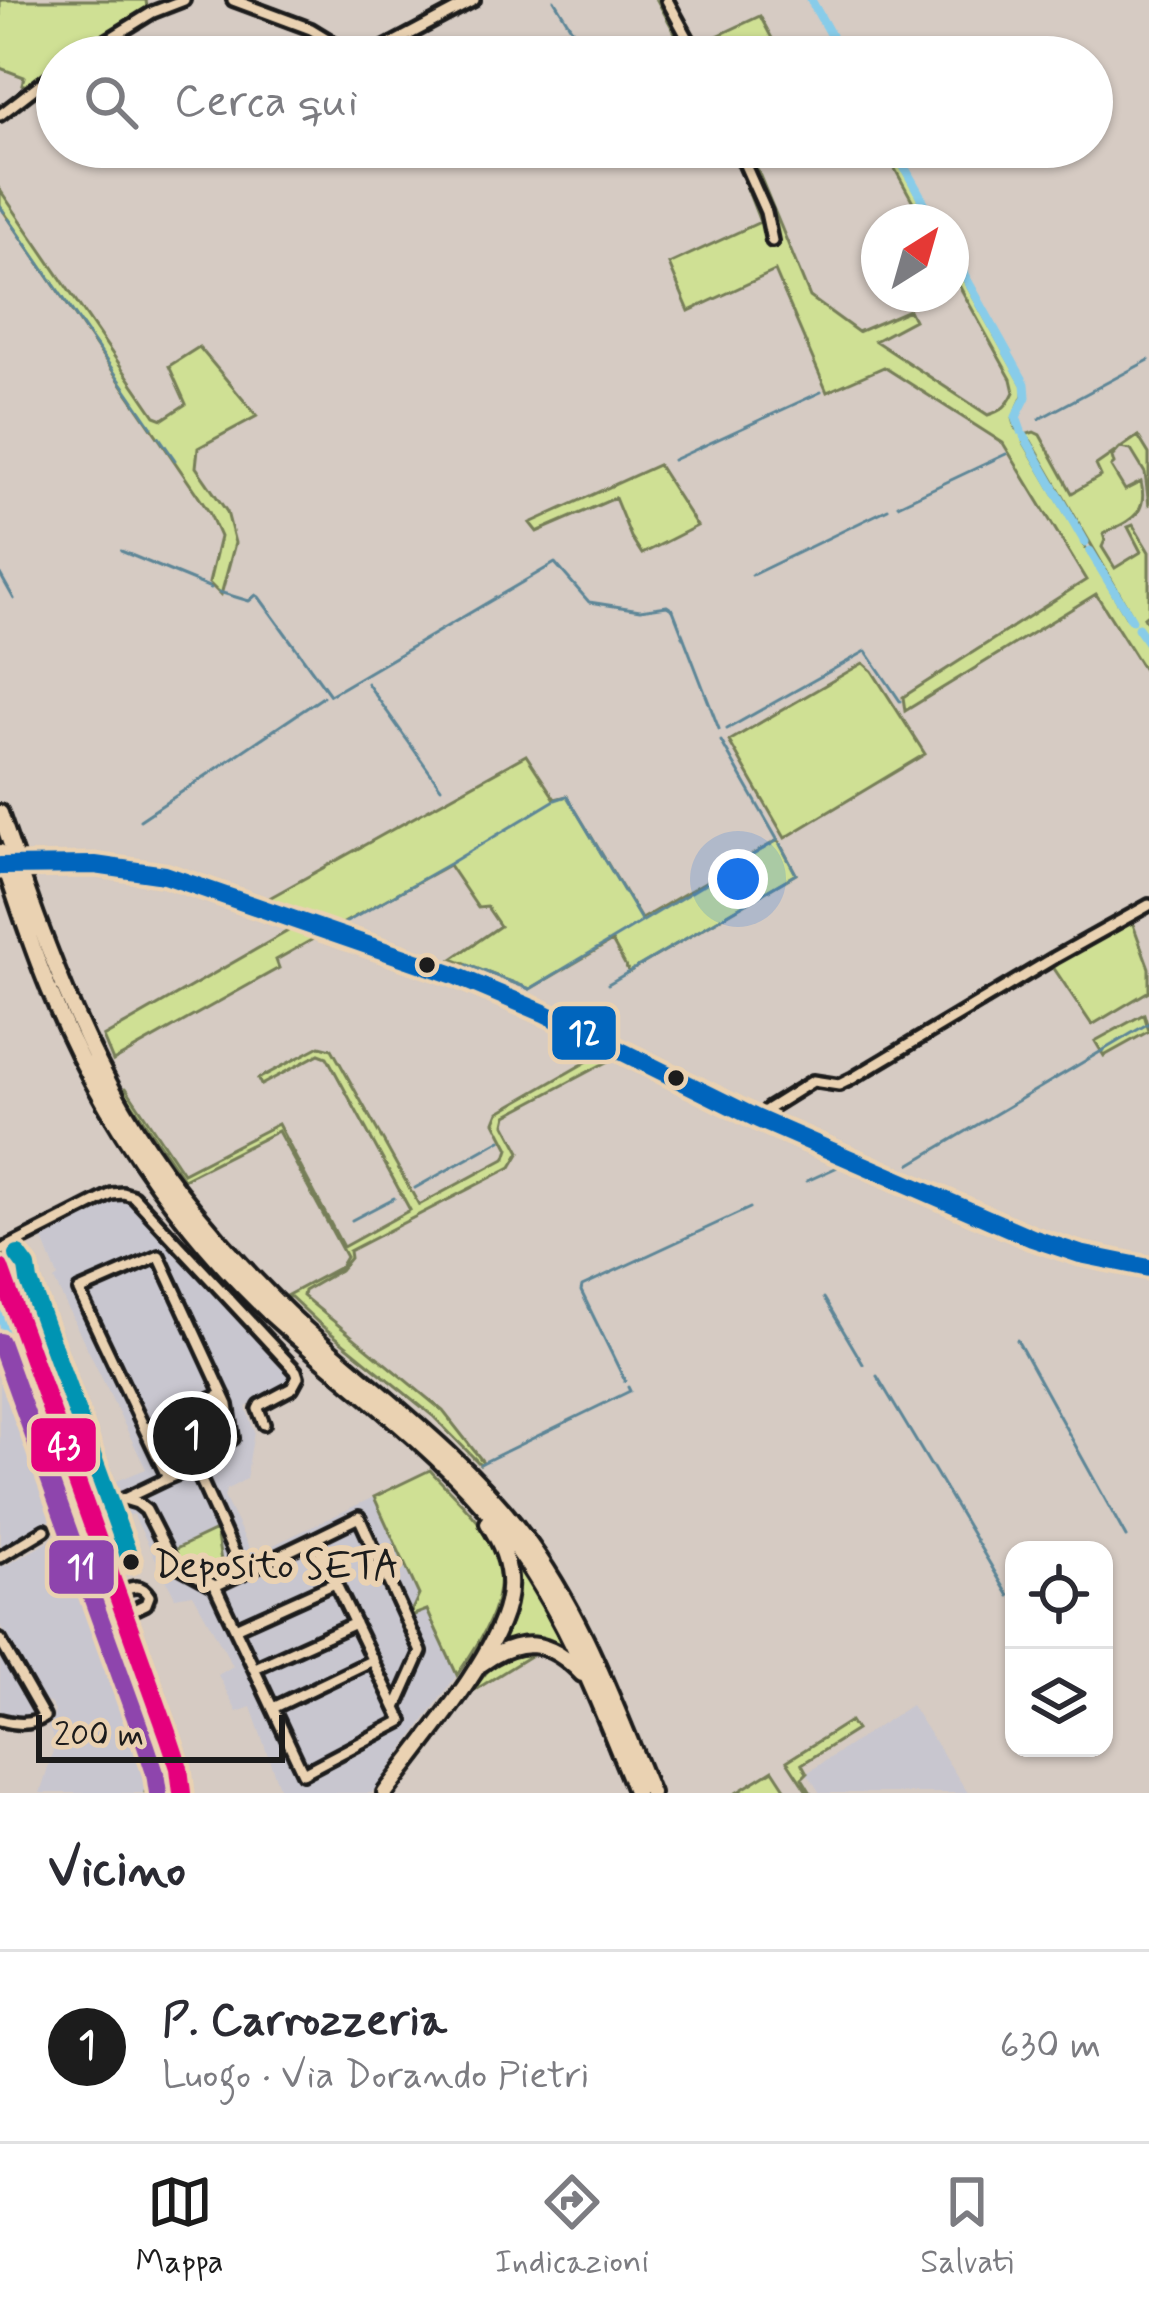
<!DOCTYPE html>
<html lang="it">
<head>
<meta charset="utf-8">
<style>
  body { margin:0; font-family:Mynerve,sans-serif; background:#f7f7f7; color:#2b2b33 }
  .controls { position:absolute; right:36px; bottom:36px; display:grid; overflow:hidden; border-radius:24px; box-shadow:0 3px 9px #0004 }
  .controls button { width:108px; height:108px; display:grid; place-items:center; padding:0; border:0; border-bottom:3px solid #e1e1e2; background:#fff; color:#2b2b33; font:60px sans-serif }
  .compass { position:absolute; left:861px; top:204px; width:108px; height:108px; border-radius:50%; background:#fff; box-shadow:0 3px 9px #0004; rotate:37deg }
  .scale { position:absolute; left:36px; bottom:30px; width:249px; box-sizing:border-box; padding-left:12px; border:6px solid #1c1c1c; border-top:0; font-size:33px; line-height:42px; white-space:nowrap; color:#1c1c1c; -webkit-text-stroke:9px #ead2b2; paint-order:stroke }
  .you { position:absolute; left:738px; top:879px; width:42px; height:42px; margin:-30px; border:9px solid #fff; border-radius:50%; background:#1a73e8; box-shadow:0 0 0 18px #1a73e833 }
  .badge { display:grid; place-items:center; width:78px; height:78px; border-radius:50%; background:#1c1c1c; color:#fff; font-size:39px; font-weight:700 }
  .pin { position:absolute; translate:-50% -50%; border:6px solid #fff; box-shadow:0 3px 12px #0006 }
  .list { margin:0; padding:0; list-style:none }
  h2 { display:flex; justify-content:space-between; align-items:center; height:156px; margin:0; padding:0 48px; font-size:51px }
  h2 small { font-size:39px; font-weight:400; color:#7c7c81 }
  .list li { display:grid; grid-template-columns:78px 1fr auto; gap:36px; align-items:center; box-sizing:border-box; height:192px; padding:0 48px; border-top:3px solid #e1e1e2 }
  .list b { display:block; font-size:45px; white-space:nowrap }
  .list p { margin:0; font-size:39px; white-space:nowrap; color:#7c7c81 }
  .list em { font-size:39px; font-style:normal; color:#7c7c81 }
  .icon { flex:none; width:66px; height:66px; fill:none; stroke:currentColor; stroke-width:2; stroke-linecap:round; stroke-linejoin:round }
  .map { position:relative; flex:none; width:1149px; height:1793px; overflow:hidden }
  .search { position:absolute; background:#fff; box-shadow:0 3px 9px #0004; left:36px; right:36px; top:36px; height:132px; display:flex; align-items:center; gap:30px; box-sizing:border-box; padding:0 42px; border-radius:66px; color:#7c7c81; font-size:45px }
  .sheet { height:348px; background:#fff }
  nav { display:flex; justify-content:space-around; align-items:center; box-sizing:border-box; height:168px; border-top:3px solid #e1e1e2; background:#fff; font-size:33px; color:#7c7c81 }
  nav a { display:grid; justify-items:center; gap:6px }
  nav .on { color:#1c1c1c }
  .map>svg:first-child { display:block }
  .built { fill:#c8c6cf }
  .green { fill:#cfe094; stroke:#767e58; stroke-width:3 }
  .lines { fill:none; stroke-linecap:round; stroke-linejoin:round }
  .stream { stroke:#5d8697; stroke-width:3 }
  .canal { stroke:#88cce9; stroke-width:9 }
  .minor-casing { stroke:#1c1c1c; stroke-width:18 }
  .major-casing { stroke:#1c1c1c; stroke-width:21 }
  .highway-casing { stroke:#1c1c1c; stroke-width:22 }
  .minor { stroke:#ead2b2; stroke-width:9 }
  .major { stroke:#ead2b2; stroke-width:12 }
  .highway { stroke:#ead2b2; stroke-width:14 }
  .minor-bridge-casing { stroke:#1c1c1c; stroke-width:18; stroke-linecap:butt }
  .minor-bridge { stroke:#ead2b2; stroke-width:9 }
  .bus-1-casing { stroke:#ead2b2; stroke-width:27 }
  .bus-2-casing { stroke:#ead2b2; stroke-width:27 }
  .bus-3-casing { stroke:#ead2b2; stroke-width:27 }
  .bus-4-casing { stroke:#ead2b2; stroke-width:27 }
  .bus-1 { stroke:#0065bd; stroke-width:18 }
  .bus-2 { stroke:#e5007d; stroke-width:18 }
  .bus-3 { stroke:#8e44ad; stroke-width:18 }
  .bus-4 { stroke:#0494b3; stroke-width:18 }
  .bus-dot { fill:#1c1c1c; stroke:#ead2b2; stroke-width:4.5 }
  .labels { text-anchor:middle; stroke-width:12; stroke-linejoin:round; paint-order:stroke }
  .bus-label { font-size:39px; fill:#1c1c1c; stroke:#ead2b2; text-anchor:start }
  .line-badge { stroke:#ead2b2; stroke-width:4.5 }
  .badge-label { font-size:33px; text-anchor:middle; font-weight:bold; fill:#fff }
</style>
</head>
<body>
<div class="map">
<svg width="1149" height="1793" viewBox="0 0 1149 1793">
  <rect width="100%" height="100%" fill="#d6cbc3"/>
  <filter id="ink" filterUnits="userSpaceOnUse"><feTurbulence type="fractalNoise" baseFrequency=".00833" numOctaves="2"/><feDisplacementMap in="SourceGraphic" scale="24" xChannelSelector="R" yChannelSelector="G"/><feConvolveMatrix kernelMatrix="1 2 1 2 8 2 1 2 1" color-interpolation-filters="sRGB"/></filter>
  <g filter="url(#ink)">
    <!-- built -->
    <path class="built" d="M 120,1200 L 136,1207 L 294,1378 L 290,1385 L 246,1407 L 254,1432 L 246,1479 L 226,1490 L 224,1497 L 250,1549 L 263,1550 L 430,1470 L 482,1527 L 493,1548 L 501,1589 L 491,1619 L 457,1675 L 372,1793 L 281,1793 L 251,1707 L 237,1712 L 218,1675 L 233,1666 L 193,1594 L 175,1597 L 133,1514 L 100,1528 L 87,1493 L 146,1469 L 54,1280 L 58,1277 L 42,1237 Z
      M 0,1374 L 2,1377 L 9,1375 L 38,1466 L 35,1468 L 53,1519 L 0,1550 Z
      M 59,1536 L 108,1665 L 148,1781 L 145,1793 L 40,1793 L 54,1748 L 53,1736 L 46,1723 L 52,1721 L 55,1711 L 51,1704 L 45,1701 L 0,1625 L 0,1562 L 5,1566 Z
      M 0,1648 L 38,1711 L 17,1721 L 0,1716 Z
      M 911,1705 L 968,1793 L 820,1793 L 807,1773 Z"/>
    <!-- green -->
    <path class="green" d="M 0,0 L 146,0 L 147,8 L 71,57 L 57,57 L 57,66 L 28,86 L 22,84 L 24,77 L 0,68 Z
      M 657,0 L 674,0 L 700,44 L 760,16 L 782,57 L 688,57 Z
      M 731,147 L 748,147 L 810,297 L 858,332 L 909,310 L 914,320 L 875,341 L 988,415 C 1002,411 1008,405 1014,392 L 1011,379 L 951,271 L 951,257 L 1023,386 L 1023,395 L 1013,418 L 1016,429 L 1024,436 L 1023,441 L 1126,616 L 1130,619 L 1131,613 L 1031,441 L 1025,435 L 1034,432 L 1040,435 L 1072,493 L 1101,476 L 1096,465 L 1138,436 L 1149,454 L 1149,506 L 1145,473 L 1131,450 L 1120,448 L 1112,457 L 1114,464 L 1111,467 L 1125,490 L 1141,482 C 1149,516 1129,520 1103,534 L 1105,540 L 1102,547 L 1115,568 L 1141,552 L 1128,527 L 1133,525 L 1149,552 L 1149,613 L 1144,617 L 1149,626 L 1149,678 L 1096,594 L 905,711 L 903,697 L 1086,580 L 1003,443 L 884,367 L 827,392 L 775,271 L 689,311 L 669,264 L 760,222 Z
      M 883,147 L 890,147 L 932,222 L 924,222 Z
      M 0,190 L 155,416 L 163,419 L 186,404 L 169,366 L 199,347 L 257,416 L 198,448 L 196,467 L 227,512 L 235,543 L 221,595 L 209,583 L 220,537 L 209,512 L 0,206 Z
      M 658,465 L 697,526 L 642,554 L 631,537 L 615,498 L 537,532 L 530,523 Z
      M 863,663 L 872,671 L 925,754 L 785,838 L 729,741 Z
      M 526,755 L 555,799 L 567,796 L 641,919 L 778,840 L 796,874 L 629,972 L 612,941 L 530,989 L 452,959 L 500,926 L 487,907 L 478,908 L 449,865 L 338,926 L 262,902 Z
      M 1149,903 L 1131,919 L 1149,968 L 1149,991 L 1092,1025 L 1051,964 L 871,1072 L 867,1065 Z
      M 290,930 L 315,938 L 276,960 L 279,968 L 113,1061 L 103,1037 Z
      M 1144,1014 L 1149,1031 L 1104,1056 L 1095,1041 Z
      M 320,1046 L 332,1049 L 419,1205 L 506,1158 L 509,1149 L 495,1122 L 499,1112 L 602,1053 L 612,1059 L 507,1115 L 505,1124 L 520,1152 L 511,1167 L 349,1251 L 350,1258 L 340,1270 L 304,1291 L 303,1296 L 443,1411 L 483,1462 L 480,1464 L 433,1416 L 321,1325 L 291,1297 L 284,1297 L 340,1267 L 346,1257 L 278,1131 L 183,1179 L 123,1090 L 126,1088 L 183,1173 L 278,1124 L 343,1247 L 410,1210 L 327,1057 L 319,1054 L 261,1085 L 258,1079 Z
      M 5,1305 L 12,1310 L 176,1769 L 172,1776 L 166,1772 Z
      M 0,1331 L 158,1770 L 160,1784 L 153,1793 L 145,1792 L 148,1781 L 108,1665 L 34,1467 L 38,1465 L 0,1350 Z
      M 430,1470 C 447,1489 467,1507 482,1527 C 520,1580 489,1629 457,1675 L 427,1610 L 411,1616 L 410,1614 L 419,1595 L 374,1497 Z
      M 216,1530 L 221,1561 L 217,1570 C 203,1574 180,1562 174,1550 Z
      M 510,1553 L 550,1612 L 576,1661 C 542,1642 530,1631 492,1650 Z
      M 518,1651 L 538,1651 L 470,1693 L 494,1663 Z
      M 850,1721 L 856,1730 L 802,1764 L 807,1773 L 802,1778 L 811,1793 L 808,1793 L 787,1761 Z
      M 773,1770 L 788,1793 L 736,1793 Z"/>
    <g class="lines">
      <!-- stream -->
      <path class="stream" d="M 554,0 L 589,57
        M 109,44 L 135,30
        M 646,147 L 649,152
        M 0,206 L 4,212
        M 9,219 L 152,427
        M 1039,419 L 1149,360
        M 159,437 L 175,460
        M 673,460 L 821,392
        M 898,505 L 1006,454
        M 121,551 L 211,588
        M 0,574 L 14,599
        M 752,575 L 888,509
        M 219,592 L 249,601 L 256,595 L 259,597 L 330,695 L 555,563 L 589,602 L 640,610 L 667,606 L 673,610 L 719,729
        M 367,683 L 441,788
        M 727,729 L 866,651 L 900,701
        M 721,741 L 777,839
        M 140,820 L 323,697
        M 227,891 L 250,899
        M 260,902 L 409,952
        M 336,928 L 449,864 L 555,800 L 567,796 L 641,920
        M 465,971 L 467,965 L 530,989 L 778,840
        M 466,972 L 524,995
        M 608,984 L 796,874 L 780,844
        M 492,997 L 579,1040
        M 562,1014 L 630,1049
        M 585,1043 L 605,1052
        M 838,1161 L 1046,1252 L 1081,1264 L 1149,1277
        M 911,1164 L 1149,1023
        M 807,1181 L 842,1165
        M 415,1188 L 501,1140
        M 352,1220 L 394,1198
        M 824,1298 L 863,1364
        M 1017,1340 L 1126,1537
        M 877,1376 L 931,1466
        M 625,1381 L 581,1291 L 582,1286 L 750,1208
        M 480,1464 L 630,1391 L 628,1387
        M 933,1468 L 1009,1596"/>
      <!-- canal -->
      <path class="canal" d="M 811,0 L 843,57
        M 893,147 L 935,222
        M 951,251 L 1025,384 L 1026,397 L 1016,417 L 1021,431
        M 1024,436 L 1085,542
        M 1090,551 L 1132,620
        M 1138,628 L 1149,644
        M 0,1313 L 162,1773"/>
      <defs>
        <path id="minor" d="M 233,0 L 311,29 L 352,54 L 362,56 L 378,51 L 474,0
          M 667,0 L 698,57
          M 80,57 L 153,12 L 184,0
          M 0,115 L 57,71
          M 737,147 L 766,212 L 772,241
          M 71,865 L 115,867 L 165,875 L 503,994 L 758,1119 L 1032,1238 L 1080,1254 L 1149,1268
          M 758,1119 L 768,1109 L 813,1081 L 839,1085 L 853,1078 L 1054,958 L 1149,905
          M 0,1251 L 112,1194 L 123,1193 L 133,1196 L 296,1371 L 298,1377 L 292,1388 L 260,1405 L 258,1409 L 264,1424
          M 145,1429 L 223,1394
          M 195,1467 L 168,1478 L 79,1291 L 159,1256 L 228,1405 L 233,1438 L 195,1467 L 243,1573
          M 124,1499 L 168,1478
          M 87,1513 L 124,1499 L 137,1503 L 146,1510 L 173,1563 L 215,1586 L 303,1773 L 402,1721 L 314,1539 L 215,1586
          M 314,1539 L 359,1517 L 421,1652 L 396,1708
          M 0,1557 L 45,1530
          M 117,1593 C 130,1588 140,1581 149,1596 L 146,1604 L 125,1614
          M 235,1628 L 335,1583
          M 0,1640 L 44,1717 C 30,1726 15,1724 0,1720
          M 255,1668 L 355,1623
          M 273,1708 L 373,1660"/>
        <path id="major" d="M 0,1268 L 5,1276 L 5,1285 L 169,1738 L 179,1768 L 182,1793"/>
        <path id="highway" d="M 0,813 C 46,946 90,1077 177,1189 C 216,1239 258,1286 305,1329 C 380,1396 461,1453 522,1534 C 581,1611 614,1704 651,1793
          M 0,852 C 16,898 30,944 49,989 C 81,1068 124,1142 176,1209 C 211,1255 251,1298 294,1335 C 358,1391 427,1442 483,1506 C 557,1590 594,1691 636,1793
          M 481,1664 C 520,1636 549,1639 582,1674
          M 385,1793 C 420,1745 495,1659 507,1603 C 514,1574 504,1547 488,1523"/>
      </defs>
      <!-- minor casing -->
      <use href="#minor" class="minor-casing"/>
      <!-- major casing -->
      <use href="#major" class="major-casing"/>
      <!-- highway casing -->
      <use href="#highway" class="highway-casing"/>
      <!-- minor -->
      <use href="#minor" class="minor"/>
      <!-- major -->
      <use href="#major" class="major"/>
      <!-- highway -->
      <use href="#highway" class="highway"/>
      <defs>
        <path id="minor-bridge" d="M 0,866 L 71,865"/>
      </defs>
      <!-- minor-bridge casing -->
      <use href="#minor-bridge" class="minor-bridge-casing"/>
      <!-- minor-bridge -->
      <use href="#minor-bridge" class="minor-bridge"/>
      <defs>
        <path id="bus-1" d="M 0,866 L 95,865 L 165,875 L 454,975 L 544,1013 L 758,1119 L 1032,1238 L 1080,1254 L 1149,1268"/>
        <path id="bus-2" d="M 0,1268 L 169,1738 L 179,1768 L 182,1793"/>
        <path id="bus-3" d="M 0,1342 L 146,1746 L 155,1773 L 158,1793"/>
        <path id="bus-4" d="M 18,1255 L 27,1267 L 29,1281 L 131,1562"/>
      </defs>
      <!-- bus-1 casing -->
      <use href="#bus-1" class="bus-1-casing"/>
      <!-- bus-2 casing -->
      <use href="#bus-2" class="bus-2-casing"/>
      <!-- bus-3 casing -->
      <use href="#bus-3" class="bus-3-casing"/>
      <!-- bus-4 casing -->
      <use href="#bus-4" class="bus-4-casing"/>
      <!-- bus-1 -->
      <use href="#bus-1" class="bus-1"/>
      <!-- bus-2 -->
      <use href="#bus-2" class="bus-2"/>
      <!-- bus-3 -->
      <use href="#bus-3" class="bus-3"/>
      <!-- bus-4 -->
      <use href="#bus-4" class="bus-4"/>
    </g>
  </g>
  <!-- markers -->
  <g class="bus-dot">
    <circle cx="427" cy="965" r="10"/>
    <circle cx="676" cy="1078" r="10"/>
    <circle cx="131" cy="1562" r="10"/>
  </g>
  <g class="labels">
    <!-- bus labels -->
    <g class="bus-label">
      <text x="154" y="1577">Deposito SETA</text>
    </g>
  </g>
  <g class="line-badge">
    <rect x="550" y="1004" width="68" height="58" rx="12" fill="#0065bd"/>
    <rect x="29" y="1416" width="69" height="58" rx="12" fill="#e5007d"/>
    <rect x="47" y="1538" width="69" height="58" rx="12" fill="#8e44ad"/>
  </g>
  <g class="badge-label">
    <text x="584" y="1044">12</text>
    <text x="64" y="1457">43</text>
    <text x="81" y="1578">11</text>
  </g>
</svg>
<div class="controls">
<button><svg class="icon" aria-label="locate" viewBox="0 0 24 24"><circle cx="12" cy="12" r="6"/><path d="M12 2v4M12 18v4M2 12h4M18 12h4"/></svg></button>
<button><svg class="icon" aria-label="layers" viewBox="0 0 24 24"><path d="M12 4l9 5-9 5-9-5zM3 14l9 5 9-5"/></svg></button>
</div>
<svg class="compass" viewBox="-18 -18 36 36"><path d="M0-13l5 13h-10z" fill="#e53935"/><path d="M0 13l5-13h-10z" fill="#7c7c81"/></svg>
<div class="scale">200 m</div>
<div class="you"></div>
<div class="pin badge" style="left:192px;top:1436px">1</div>
<div class="search"><svg class="icon" aria-label="search" viewBox="0 0 24 24"><circle cx="10" cy="10" r="6"/><path d="M15 15l6 6"/></svg>Cerca qui</div>
</div>
<section class="sheet">
<h2>Vicino<small></small></h2>
<ul class="list">
<li><span class="badge">1</span><div><b>P. Carrozzeria</b><p>Luogo · Via Dorando Pietri</p></div><em>630 m</em></li>
</ul>
</section>
<nav>
<a class="on"><svg class="icon" aria-label="map" viewBox="0 0 24 24"><path d="M3 6l6-2 6 2 6-2v14l-6 2-6-2-6 2zM9 4v14M15 6v14"/></svg>Mappa</a>
<a><svg class="icon" aria-label="directions" viewBox="0 0 24 24"><path d="M12 3l9 9-9 9-9-9zM9 14v-3h6M13 9l2 2-2 2"/></svg>Indicazioni</a>
<a><svg class="icon" aria-label="saved" viewBox="0 0 24 24"><path d="M7 4h10v16l-5-4-5 4z"/></svg>Salvati</a>
</nav>
</body>
</html>
